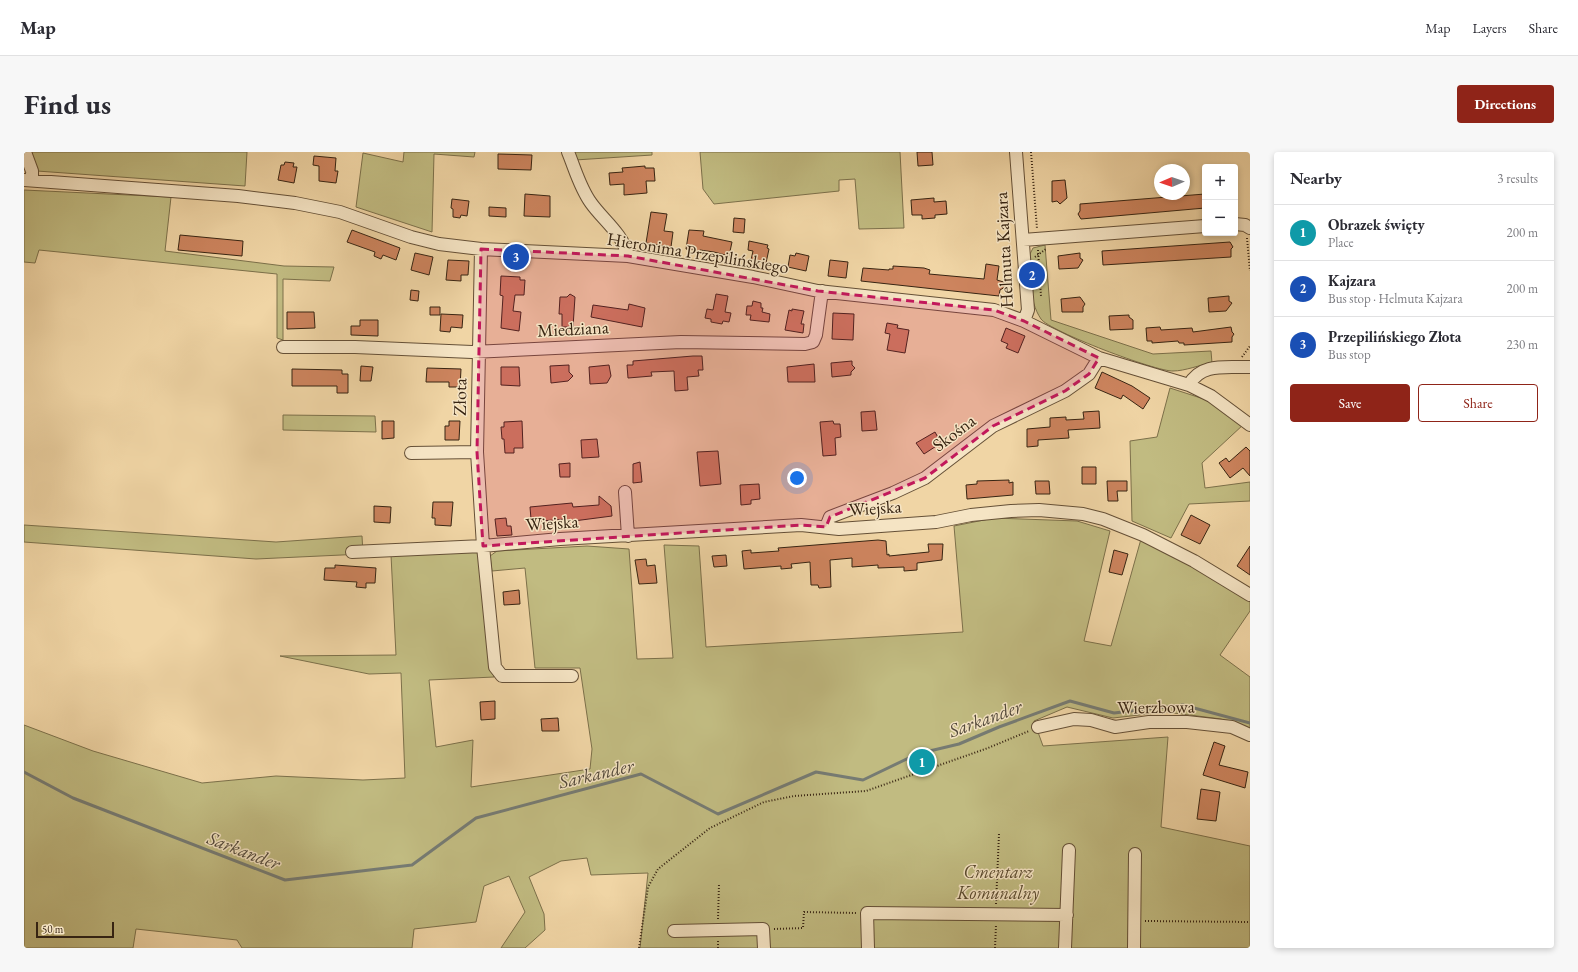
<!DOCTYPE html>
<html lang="en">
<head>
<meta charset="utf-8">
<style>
  body { margin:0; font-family:"EB Garamond",serif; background:#f7f7f7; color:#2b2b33 }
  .controls { position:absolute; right:12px; top:12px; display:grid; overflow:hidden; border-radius:4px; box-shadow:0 2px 6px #0003 }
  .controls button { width:36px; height:36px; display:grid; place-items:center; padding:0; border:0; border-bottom:1px solid #e1e1e2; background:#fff; color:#2b2b33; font:20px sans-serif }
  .compass { position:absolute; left:1130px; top:12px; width:36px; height:36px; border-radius:50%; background:#fff; box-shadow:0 2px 6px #0003; rotate:268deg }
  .scale { position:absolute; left:12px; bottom:10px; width:78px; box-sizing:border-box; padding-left:4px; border:2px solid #372412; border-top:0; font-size:11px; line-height:14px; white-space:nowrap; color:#372412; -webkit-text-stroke:3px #f5e4c4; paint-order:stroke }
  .you { position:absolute; left:773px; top:326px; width:14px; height:14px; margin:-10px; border:3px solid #fff; border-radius:50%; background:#1a73e8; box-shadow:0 0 0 6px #1a73e833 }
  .badge { display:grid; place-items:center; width:26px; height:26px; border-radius:50%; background:#8f2418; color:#fff; font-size:13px; font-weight:700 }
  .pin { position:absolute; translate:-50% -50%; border:2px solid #fff; box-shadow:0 1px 4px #0006 }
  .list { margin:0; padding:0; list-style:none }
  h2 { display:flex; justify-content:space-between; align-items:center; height:52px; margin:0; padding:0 16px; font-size:17px }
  h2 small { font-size:13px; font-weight:400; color:#7c7c81 }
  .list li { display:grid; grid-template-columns:26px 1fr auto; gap:12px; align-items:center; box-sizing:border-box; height:56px; padding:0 16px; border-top:1px solid #e1e1e2 }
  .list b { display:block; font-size:15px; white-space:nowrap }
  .list p { margin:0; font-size:13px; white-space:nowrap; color:#7c7c81 }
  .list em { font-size:13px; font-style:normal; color:#7c7c81 }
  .actions { display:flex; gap:8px; padding:12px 16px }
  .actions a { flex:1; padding:9px 0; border:1px solid #8f2418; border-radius:4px; text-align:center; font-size:14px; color:#8f2418 }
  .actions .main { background:#8f2418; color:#fff }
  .map { position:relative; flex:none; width:1226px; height:796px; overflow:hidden; border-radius:4px }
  header { display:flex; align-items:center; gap:24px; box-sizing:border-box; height:56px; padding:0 20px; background:#fff; border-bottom:1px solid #e1e1e2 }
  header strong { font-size:19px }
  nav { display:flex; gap:22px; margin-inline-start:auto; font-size:14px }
  .intro { display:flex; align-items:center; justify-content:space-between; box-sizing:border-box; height:96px; padding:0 24px }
  h1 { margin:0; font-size:28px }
  .button { padding:10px 18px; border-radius:4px; background:#8f2418; color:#fff; font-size:14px; font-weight:700 }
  main { display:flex; gap:24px; padding:0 24px }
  aside { flex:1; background:#fff; border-radius:4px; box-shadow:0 2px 6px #0003 }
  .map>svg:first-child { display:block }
  .green { fill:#c1bb81; stroke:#7c704a }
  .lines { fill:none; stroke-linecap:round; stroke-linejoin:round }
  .stream { stroke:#767b73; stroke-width:3 }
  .building { fill:#cd845e; stroke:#372412 }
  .minor-casing { stroke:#655037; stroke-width:14 }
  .path { stroke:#372412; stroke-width:2; stroke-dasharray:1 2; stroke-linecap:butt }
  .minor { stroke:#f5e4c4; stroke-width:12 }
  .marked { fill:#c2185b; fill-opacity:0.2; stroke:#c2185b; stroke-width:3; stroke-dasharray:8 5; stroke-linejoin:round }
  .labels { text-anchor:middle; stroke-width:3; stroke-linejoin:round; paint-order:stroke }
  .street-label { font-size:18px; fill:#372412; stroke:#f5e4c4 }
  .park-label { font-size:18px; font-style:italic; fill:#5a4a2e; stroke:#f5e4c4 }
  .water-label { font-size:19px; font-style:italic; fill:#51483a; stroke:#f5e4c4 }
</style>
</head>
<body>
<header>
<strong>Map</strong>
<nav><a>Map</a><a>Layers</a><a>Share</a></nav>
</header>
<div class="intro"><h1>Find us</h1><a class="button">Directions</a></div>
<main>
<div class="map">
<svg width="1226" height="796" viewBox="0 0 1226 796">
  <rect width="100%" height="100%" fill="#f0d5a5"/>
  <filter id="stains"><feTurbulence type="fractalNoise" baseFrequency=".005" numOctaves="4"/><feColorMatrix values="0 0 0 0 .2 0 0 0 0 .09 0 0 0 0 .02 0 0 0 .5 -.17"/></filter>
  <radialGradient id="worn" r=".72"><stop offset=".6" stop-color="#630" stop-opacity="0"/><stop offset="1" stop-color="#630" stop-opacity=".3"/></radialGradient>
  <!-- green -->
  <path class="green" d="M 6,0 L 223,0 L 221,34 L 13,19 Z
    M 380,0 L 451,0 L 450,5 L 410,2 L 408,80 L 332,55 L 339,1 L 379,10 Z
    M 548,0 L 628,0 L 628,3 L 551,8 Z
    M 676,0 L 876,0 L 880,76 L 835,77 L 831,27 L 815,28 L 815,39 L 690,52 L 679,37 Z
    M 0,38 L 147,45 L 141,99 L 260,114 L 310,115 L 306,129 L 259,127 L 259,188 L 253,186 L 253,122 L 15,98 L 11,111 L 0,110 Z
    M 1021,93 L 1027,168 L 1129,202 L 1187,199 L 1188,211 C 1175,213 1161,219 1149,219 C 1133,220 1025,179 1017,167 C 1004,148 1007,123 1006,102 L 1009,96 Z
    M 1146,236 L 1186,249 L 1220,272 L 1178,311 L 1181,336 L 1226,330 L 1226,349 L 1165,352 L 1147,386 L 1108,369 L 1106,289 L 1133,285 Z
    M 259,263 L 351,264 L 352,280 L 259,278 Z
    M 970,366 L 1053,369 L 1086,379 L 1060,489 L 1087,494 L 1117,387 L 1167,411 L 1226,448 L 1226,459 L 1196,503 L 1226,525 L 1226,578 L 1197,567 L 1142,560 L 1089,566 L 1043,555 L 1010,569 L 1019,594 L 1144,585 L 1137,675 L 1226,694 L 1226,796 L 616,796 L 624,721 L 567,723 L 563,706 L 537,709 L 505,725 L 520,762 L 521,778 L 501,796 L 477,796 L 501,760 L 485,724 L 460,734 L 452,770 L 390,777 L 388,796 L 218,796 L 213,788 L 112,777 L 109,796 L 0,796 L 0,573 L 69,599 L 178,631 L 252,624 L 339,628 L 381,626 L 377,521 L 345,522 L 256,504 L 372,503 L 367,403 L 455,397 L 470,525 L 405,528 L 412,595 L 449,588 L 447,635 L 566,617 L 568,597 L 556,516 L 511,516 L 501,416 L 468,419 L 466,404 L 473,399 L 563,394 L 605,397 L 613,507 L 649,506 L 640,393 L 675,394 L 682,495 L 939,480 L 930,374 Z
    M 0,373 L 252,390 L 338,384 L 339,402 L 232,407 L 0,390 Z"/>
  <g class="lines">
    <!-- stream -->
    <path class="stream" d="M 0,620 L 49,646 L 261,728 L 388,713 L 452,666 L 617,622 L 694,662 L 792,620 L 839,628 L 893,602 L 935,592 L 975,575 L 1046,549 L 1090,561 L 1159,553 L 1226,571"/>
  </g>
  <!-- building -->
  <path class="building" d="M 893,0 L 908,0 L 909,13 L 894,14 Z
    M 474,2 L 508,3 L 507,18 L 474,17 Z
    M 290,4 L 312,6 L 311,19 L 314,19 L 312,31 L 295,29 L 295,14 L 289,13 Z
    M 261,10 L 270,11 L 269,15 L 273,15 L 270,31 L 254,28 L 257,13 L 260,13 Z
    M 621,14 L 621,16 L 630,16 L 631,29 L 622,29 L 623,41 L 600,43 L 600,32 L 586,33 L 585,21 L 599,20 L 598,16 Z
    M 1041,28 L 1043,46 L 1036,52 L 1033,49 L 1028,50 L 1028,29 Z
    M 501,42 L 526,44 L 526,65 L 500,64 Z
    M 1181,42 L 1181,56 L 1057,67 L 1054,62 L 1056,59 L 1056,52 Z
    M 910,46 L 910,50 L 922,49 L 923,62 L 911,63 L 911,66 L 898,67 L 898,63 L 888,63 L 887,48 Z
    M 428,47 L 445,49 L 443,64 L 437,63 L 436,66 L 429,65 L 429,57 L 427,56 Z
    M 465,55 L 482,56 L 482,65 L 465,64 Z
    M 627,60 L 643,62 L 640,79 L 649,80 L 647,95 L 622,91 Z
    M 710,66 L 721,67 L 720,81 L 709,80 Z
    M 328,78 L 376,96 L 372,108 L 359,103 L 357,107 L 350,104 L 351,100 L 323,90 Z
    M 665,78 L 680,79 L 679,84 L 708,90 L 705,104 L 690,100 L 676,98 L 673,100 L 671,98 L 662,97 Z
    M 156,83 L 219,89 L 218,104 L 154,98 Z
    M 725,89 L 744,93 L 743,96 L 745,97 L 742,111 L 727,108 L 729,99 L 724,98 Z
    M 1206,90 L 1209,95 L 1207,97 L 1207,105 L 1079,113 L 1078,99 Z
    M 391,101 L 409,105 L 405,123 L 387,118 Z
    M 772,101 L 785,104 L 782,119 L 764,115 L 766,103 L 771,104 Z
    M 1056,101 L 1056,106 L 1059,108 L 1054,116 L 1035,117 L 1034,104 Z
    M 424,108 L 445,109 L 444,123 L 437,123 L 437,129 L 422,128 Z
    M 806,108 L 824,110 L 822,126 L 804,124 Z
    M 962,112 L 975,114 L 973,128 L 986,132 L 976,138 L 975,144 L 837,129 L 839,116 L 865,118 L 865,117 L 869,117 L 869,114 L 900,116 L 906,118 L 905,122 L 960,127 Z
    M 477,124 L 496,125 L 496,128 L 501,128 L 500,143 L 491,143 L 489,159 L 497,160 L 495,179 L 477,176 L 479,144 L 476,143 Z
    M 387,138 L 395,139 L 394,149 L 386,148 Z
    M 546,142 L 551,145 L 549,175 L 538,175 L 538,162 L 535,162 L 536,145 L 543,145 Z
    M 692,142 L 704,144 L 701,160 L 707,161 L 705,170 L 699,169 L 698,172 L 687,170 L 687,167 L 681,166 L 683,157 L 689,158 Z
    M 1205,144 L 1205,149 L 1208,151 L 1202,159 L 1185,160 L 1184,146 Z
    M 1056,145 L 1061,152 L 1059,155 L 1059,160 L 1038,160 L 1037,147 Z
    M 729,149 L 737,151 L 737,156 L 739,156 L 738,160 L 746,162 L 745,170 L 726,168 L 727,163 L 722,163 L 723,154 L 728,154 Z
    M 605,152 L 621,156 L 618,175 L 567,165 L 569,153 L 604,158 Z
    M 406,155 L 416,155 L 416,163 L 406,163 Z
    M 768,157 L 780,159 L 777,172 L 780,172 L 779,181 L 761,178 L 765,158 L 768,159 Z
    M 263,160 L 290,160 L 291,176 L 263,177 Z
    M 809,161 L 830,162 L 829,188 L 808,187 Z
    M 417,162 L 439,163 L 438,176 L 427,175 L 426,180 L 416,179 Z
    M 1105,163 L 1105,165 L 1109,168 L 1109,177 L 1086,178 L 1085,164 Z
    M 336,168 L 354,168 L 354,184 L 327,183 L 327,174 L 336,174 Z
    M 863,171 L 874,173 L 873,176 L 885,178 L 881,201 L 863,198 L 866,182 L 861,181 Z
    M 1136,175 L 1137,178 L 1168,176 L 1169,180 L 1207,175 L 1208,180 L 1210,182 L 1208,185 L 1208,190 L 1160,193 L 1160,191 L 1155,191 L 1154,189 L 1128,191 L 1128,189 L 1123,189 L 1122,176 Z
    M 982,176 L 1001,184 L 994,201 L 982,196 L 984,192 L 977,189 Z
    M 669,204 L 678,204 L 679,218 L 674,218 L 675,224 L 663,225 L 664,238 L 651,239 L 650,219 L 627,220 L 628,224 L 604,226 L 603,213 L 609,213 L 609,209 Z
    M 828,209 L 828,213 L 831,216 L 827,220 L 827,223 L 808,225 L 807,211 Z
    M 790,212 L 791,230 L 764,230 L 763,215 Z
    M 545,213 L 545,220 L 549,224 L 544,229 L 527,231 L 526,214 Z
    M 585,213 L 587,224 L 583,231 L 566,232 L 565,215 Z
    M 337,214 L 349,215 L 347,229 L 336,229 Z
    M 477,215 L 495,215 L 496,234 L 477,233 Z
    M 403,216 L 437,217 L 436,235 L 425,235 L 425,230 L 402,230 Z
    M 268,217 L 318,218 L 318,222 L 324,222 L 324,241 L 313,241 L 313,234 L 268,234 Z
    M 1078,220 L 1108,234 L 1126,246 L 1119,257 L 1099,243 L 1097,247 L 1071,236 Z
    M 851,259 L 853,278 L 838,279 L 837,260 Z
    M 1075,259 L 1076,276 L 1044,278 L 1045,286 L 1014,288 L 1014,294 L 1003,295 L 1003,277 L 1026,275 L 1026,266 L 1042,265 L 1042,268 L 1060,267 L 1059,260 Z
    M 358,269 L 370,269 L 370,286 L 358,287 Z
    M 425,269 L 436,269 L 435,288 L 421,288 L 421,274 L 425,274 Z
    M 498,269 L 499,296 L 490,296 L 490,301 L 481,301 L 480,287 L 478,287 L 477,275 L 480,275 L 480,270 Z
    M 809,269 L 810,272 L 816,272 L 817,285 L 811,286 L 812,303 L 799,304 L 796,270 Z
    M 911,280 L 917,291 L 900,302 L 892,291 Z
    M 573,287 L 575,305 L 558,306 L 557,288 Z
    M 1222,295 L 1226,299 L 1226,324 L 1219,316 L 1206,326 L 1195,311 L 1202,306 L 1205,310 Z
    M 694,299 L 697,332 L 676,334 L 673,300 Z
    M 616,310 L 618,330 L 609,331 L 609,312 Z
    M 546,311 L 546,325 L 536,325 L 535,312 Z
    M 1058,315 L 1072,315 L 1072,332 L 1058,332 Z
    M 985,328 L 985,331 L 989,330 L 989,343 L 943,347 L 942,333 L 953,332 L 953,329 Z
    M 1011,329 L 1025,329 L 1026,342 L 1012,342 Z
    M 1083,329 L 1103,329 L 1103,339 L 1093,339 L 1094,349 L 1084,349 Z
    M 735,332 L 736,347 L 727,348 L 727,352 L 717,353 L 716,333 Z
    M 575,344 L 587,354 L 588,364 L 542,370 L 542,367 L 517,369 L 517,366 L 507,367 L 506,355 L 548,351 L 549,355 L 575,353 Z
    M 409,350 L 429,350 L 427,374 L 411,373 L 411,366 L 408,366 Z
    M 350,354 L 367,355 L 366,371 L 350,370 Z
    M 1167,363 L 1186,373 L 1176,392 L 1157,383 Z
    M 482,366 L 483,374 L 487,374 L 488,383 L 473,384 L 471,367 Z
    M 854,388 L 862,389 L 863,403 L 865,402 L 865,404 L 905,400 L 904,392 L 919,392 L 918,408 L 893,411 L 893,418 L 880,419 L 880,415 L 854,416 L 854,413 L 828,415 L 828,406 L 806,408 L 807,435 L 795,436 L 794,433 L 787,433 L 786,410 L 767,412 L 768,416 L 757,417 L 757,414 L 720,417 L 718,399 L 727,398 L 727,401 L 755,399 L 754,396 Z
    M 1226,394 L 1226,423 L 1213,414 Z
    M 1090,398 L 1104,402 L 1098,423 L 1085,420 Z
    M 702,403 L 703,414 L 690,415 L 688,404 Z
    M 622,407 L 623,414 L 631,413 L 633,431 L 615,432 L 611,408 Z
    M 311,413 L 352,416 L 351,431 L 342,431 L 342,436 L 332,435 L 333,430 L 300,428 L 301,416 L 311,416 Z
    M 495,438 L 496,452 L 480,453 L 479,440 Z
    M 471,549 L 471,567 L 457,568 L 456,550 Z
    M 534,566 L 535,579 L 518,579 L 517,567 Z
    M 1190,590 L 1201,594 L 1195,613 L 1224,620 L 1221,636 L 1179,623 Z
    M 1177,637 L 1196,640 L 1192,669 L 1173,667 Z"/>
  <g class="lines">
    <defs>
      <path id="minor" d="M 1,0 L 8,19 L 8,28
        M 544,0 C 551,17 556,36 567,51 C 579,68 599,82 604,104
        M 992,0 L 1003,145 L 1004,158 L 1000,169
        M 0,28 L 214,44 L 271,51 L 316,60 L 387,85 L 415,92 L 457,97 L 604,104 L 729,125 L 794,139 L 970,158 L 1000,169 L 1075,206 L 1165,233 L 1187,244 L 1226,273
        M 1211,72 L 1221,73 L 1226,76
        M 999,88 L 1181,74
        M 457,97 L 453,300 L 459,394 L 471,515 L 478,524 L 548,524
        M 259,195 L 331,195 L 448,200 L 657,190 L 781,192 L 789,190 L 792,183 L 798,139
        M 1165,233 C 1177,210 1203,216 1226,215
        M 387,301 L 453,300
        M 601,340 L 604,384
        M 802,375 L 806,365 L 869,341 L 901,326 L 969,274 L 1041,239 L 1065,222 L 1075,206
        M 328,400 L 459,394 L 536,387 L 777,373 L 815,377 L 912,370 L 947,363 L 987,359 L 1015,358 L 1059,362 L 1079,367 L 1119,383 L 1170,409 L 1226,443
        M 1014,575 L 1050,567 L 1067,568 L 1091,575 L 1125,570 L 1163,570 L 1208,575 L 1226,583
        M 650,779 L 739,777 L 740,796
        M 844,796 L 843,761 L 1043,763
        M 1041,796 L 1045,698
        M 1110,796 L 1111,702"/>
    </defs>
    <!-- minor casing -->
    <use href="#minor" class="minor-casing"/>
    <!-- path -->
    <path class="path" d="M 1007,0 L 1013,77
      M 1223,86 L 1226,119
      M 1014,98 L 1017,144
      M 1011,105 L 1022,97
      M 1218,205 L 1226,194
      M 972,752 L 975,682
      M 694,767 L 695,732
      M 1121,769 L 1226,770
      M 750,777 L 779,776 L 780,760 L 832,761
      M 615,796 L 624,735 L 634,717 L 686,676 L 740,650 L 770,644 L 842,639 L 964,596 L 1005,579
      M 694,796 L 694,789
      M 971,796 L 972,773"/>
    <!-- minor -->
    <use href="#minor" class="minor"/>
  </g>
  <!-- marked area -->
  <path class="marked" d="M 457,97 L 604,104 L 794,139 L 970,158 L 1000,169 L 1075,206 L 1065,222 L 1041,239 L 969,274 L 901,326 L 806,365 L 802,375 L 777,373 L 459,394 L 453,300 Z"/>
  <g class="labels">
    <!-- street labels -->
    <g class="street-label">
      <text transform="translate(980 98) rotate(-93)" y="6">Helmuta Kajzara</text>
      <text transform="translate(674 101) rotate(9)" y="6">Hieronima Przepilińskiego</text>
      <text transform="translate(549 177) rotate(-3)" y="6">Miedziana</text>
      <text transform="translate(436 245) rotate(-89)" y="6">Złota</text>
      <text transform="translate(930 281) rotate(-37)" y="6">Skośna</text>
      <text transform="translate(851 356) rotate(-4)" y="6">Wiejska</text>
      <text transform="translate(528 371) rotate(-4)" y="6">Wiejska</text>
      <text transform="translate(1132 555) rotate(-1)" y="6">Wierzbowa</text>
    </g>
    <!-- park labels -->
    <g class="park-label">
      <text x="974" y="726">Cmentarz<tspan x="974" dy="21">Komunalny</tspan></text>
    </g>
    <!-- water labels -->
    <g class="water-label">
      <text transform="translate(961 566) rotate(-20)" y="7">Sarkander</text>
      <text transform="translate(572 621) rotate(-13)" y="7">Sarkander</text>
      <text transform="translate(220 698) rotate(21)" y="7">Sarkander</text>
    </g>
  </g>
  <rect width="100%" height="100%" filter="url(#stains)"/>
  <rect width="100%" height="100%" fill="url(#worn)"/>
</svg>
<div class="controls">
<button>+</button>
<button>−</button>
</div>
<svg class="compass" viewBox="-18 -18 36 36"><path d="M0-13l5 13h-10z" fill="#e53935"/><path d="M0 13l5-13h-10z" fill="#7c7c81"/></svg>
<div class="scale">50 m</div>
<div class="you"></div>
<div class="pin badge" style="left:898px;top:610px;background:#0f9aa8">1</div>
<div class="pin badge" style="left:1008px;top:123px;background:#1a4fb4">2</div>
<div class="pin badge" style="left:492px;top:105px;background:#1a4fb4">3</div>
</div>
<aside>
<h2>Nearby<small>3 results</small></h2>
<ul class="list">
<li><span class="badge" style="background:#0f9aa8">1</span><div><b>Obrazek święty</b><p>Place</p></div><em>200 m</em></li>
<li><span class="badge" style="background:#1a4fb4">2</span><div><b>Kajzara</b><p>Bus stop · Helmuta Kajzara</p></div><em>200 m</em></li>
<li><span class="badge" style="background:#1a4fb4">3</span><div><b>Przepilińskiego Złota</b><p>Bus stop</p></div><em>230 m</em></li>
</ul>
<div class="actions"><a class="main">Save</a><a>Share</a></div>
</aside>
</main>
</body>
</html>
